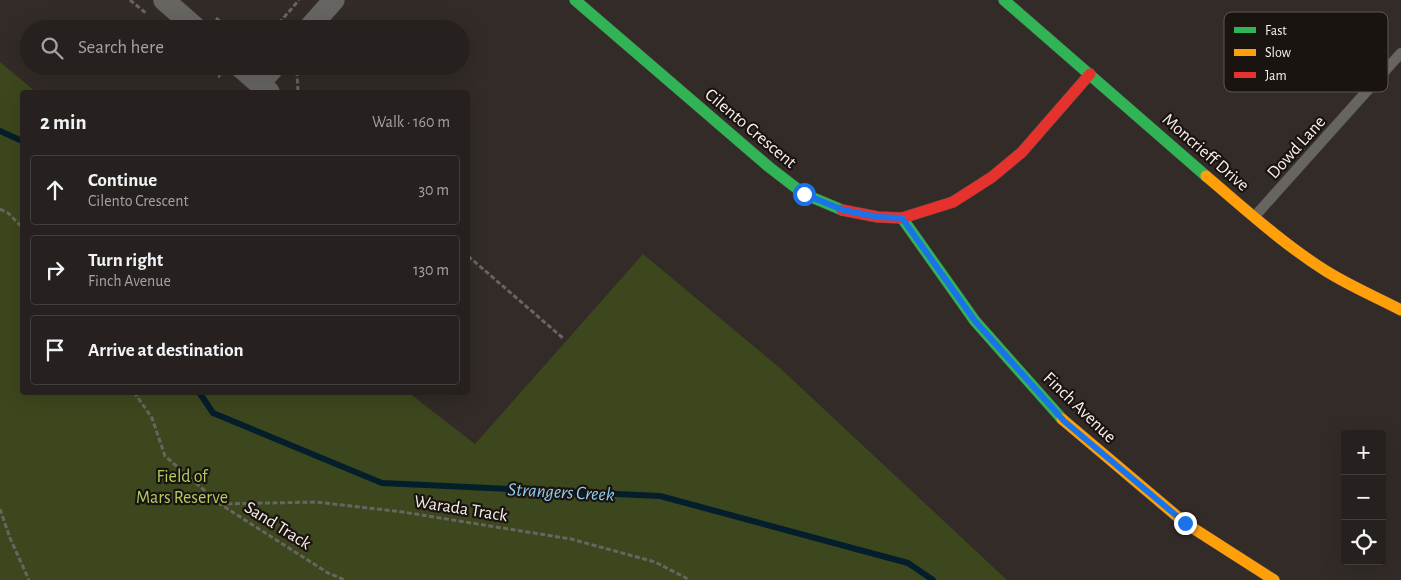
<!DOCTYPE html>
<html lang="en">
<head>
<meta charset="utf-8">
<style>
  body { margin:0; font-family:"Alegreya Sans",sans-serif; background:#2e2827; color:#f1f3f6 }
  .controls { position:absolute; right:15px; bottom:15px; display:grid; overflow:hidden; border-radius:5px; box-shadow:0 5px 20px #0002 }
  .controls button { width:45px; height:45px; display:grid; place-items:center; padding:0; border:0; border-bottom:1px solid #423e3c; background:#26201e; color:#f1f3f6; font:25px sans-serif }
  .stop { position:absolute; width:15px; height:15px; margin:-11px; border:4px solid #1a73e8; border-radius:50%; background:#fff }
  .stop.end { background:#1a73e8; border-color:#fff; box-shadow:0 1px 5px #0008 }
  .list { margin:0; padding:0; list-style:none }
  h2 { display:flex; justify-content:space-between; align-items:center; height:65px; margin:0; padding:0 20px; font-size:21px }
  h2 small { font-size:16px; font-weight:400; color:#a4a3a4 }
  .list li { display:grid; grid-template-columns:32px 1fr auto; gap:15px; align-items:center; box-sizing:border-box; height:70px; margin:0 10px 10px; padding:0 10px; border:1px solid #423e3c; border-radius:5px }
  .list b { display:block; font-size:19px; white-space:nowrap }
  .list p { margin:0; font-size:16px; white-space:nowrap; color:#a4a3a4 }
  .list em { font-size:16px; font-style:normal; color:#a4a3a4 }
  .icon { flex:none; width:28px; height:28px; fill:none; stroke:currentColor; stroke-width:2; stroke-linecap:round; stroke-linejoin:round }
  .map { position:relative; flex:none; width:1401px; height:580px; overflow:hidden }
  .search { position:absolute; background:#26201e; box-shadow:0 5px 20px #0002; left:20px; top:20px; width:450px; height:55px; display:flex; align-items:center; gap:12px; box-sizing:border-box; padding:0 18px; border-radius:28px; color:#a4a3a4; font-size:19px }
  .panel { position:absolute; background:#26201e; box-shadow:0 5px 20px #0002; left:20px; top:90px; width:450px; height:305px; border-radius:5px }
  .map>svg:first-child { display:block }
  .green { fill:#3d471d }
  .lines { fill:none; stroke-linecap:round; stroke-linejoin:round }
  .stream { stroke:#051e2b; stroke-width:6 }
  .lane-casing { stroke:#4d4744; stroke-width:11 }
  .street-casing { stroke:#4d4744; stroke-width:22 }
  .fast-casing { stroke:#4d4744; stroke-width:12 }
  .slow-casing { stroke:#4d4744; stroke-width:12 }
  .jam-casing { stroke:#4d4744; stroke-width:12 }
  .path { stroke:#686461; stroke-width:3; stroke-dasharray:5 2.5; stroke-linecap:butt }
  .lane { stroke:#676562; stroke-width:10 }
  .street { stroke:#676562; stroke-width:21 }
  .fast { stroke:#30b455; stroke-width:11 }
  .slow { stroke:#ff9f0a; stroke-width:11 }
  .jam { stroke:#e5322d; stroke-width:11 }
  .route { stroke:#1a73e8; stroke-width:6 }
  .labels { text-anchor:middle; stroke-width:4.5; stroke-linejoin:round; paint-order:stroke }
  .street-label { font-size:18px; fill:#f8efea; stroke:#1a1411 }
  .park-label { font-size:18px; fill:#b1cd5e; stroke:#1a1411 }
  .water-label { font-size:19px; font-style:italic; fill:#8bccf1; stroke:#1a1411 }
  .key { fill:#1a1411; stroke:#5d5652; stroke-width:1 }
  .key-label { font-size:14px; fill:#f8efea }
</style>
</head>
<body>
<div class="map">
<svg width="1401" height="580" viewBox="0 0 1401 580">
  <rect width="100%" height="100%" fill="#322b28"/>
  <!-- green -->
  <path class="green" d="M 0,62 L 36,92 L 22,92 L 22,392 L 409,393 L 475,444 L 643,254 L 781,369 L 1007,580 L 0,580 Z"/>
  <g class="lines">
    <!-- stream -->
    <path class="stream" d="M 0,131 L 22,141
      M 199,392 L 213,413 L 382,483 L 660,496 L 908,563 L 933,580"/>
    <defs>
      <path id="lane" d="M 1255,216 L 1401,53"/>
      <path id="street" d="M 164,0 L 197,29
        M 308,29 L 334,0
        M 239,66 L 269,92
        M 259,84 L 275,66"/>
      <path id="fast" d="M 575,0 L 769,167 L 804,194 L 842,210
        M 1004,0 L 1206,176
        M 902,218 L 975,321 L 1062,419"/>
      <path id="slow" d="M 1206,176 C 1245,209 1283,244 1326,271 C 1350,286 1376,297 1401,310
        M 1062,419 L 1185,523 L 1274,580"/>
      <path id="jam" d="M 842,210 L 878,217 L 902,218 L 953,202 L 992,177 L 1022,152 L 1090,74"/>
    </defs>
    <!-- lane casing -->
    <use href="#lane" class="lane-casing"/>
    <!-- street casing -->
    <use href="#street" class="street-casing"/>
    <!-- fast casing -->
    <use href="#fast" class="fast-casing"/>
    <!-- slow casing -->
    <use href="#slow" class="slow-casing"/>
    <!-- jam casing -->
    <use href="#jam" class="jam-casing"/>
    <!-- path -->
    <path class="path" d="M 130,0 L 147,14
      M 216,18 L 229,29
      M 274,29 L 299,0
      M 207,66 L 220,77
      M 297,71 L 298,92
      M 0,209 L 8,213 L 22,227
      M 468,226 L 468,231
      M 468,256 L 564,339
      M 134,392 L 152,418 L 165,456 L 220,504 L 328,573 L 345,580
      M 220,504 L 316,502 L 403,512 L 571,539 L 655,562 L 690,580
      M 0,509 L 10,538 L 29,580"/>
    <!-- lane -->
    <use href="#lane" class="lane"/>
    <!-- street -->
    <use href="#street" class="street"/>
    <!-- fast -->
    <use href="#fast" class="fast"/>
    <!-- slow -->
    <use href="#slow" class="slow"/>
    <!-- jam -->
    <use href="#jam" class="jam"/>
  </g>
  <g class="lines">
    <!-- route -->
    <path class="route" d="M 804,194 L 843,210 L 878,217 L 902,218 L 975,321 L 1064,421 L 1185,523"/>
  </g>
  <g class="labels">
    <!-- street labels -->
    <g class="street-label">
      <text transform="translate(751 128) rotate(40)" y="6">Cilento Crescent</text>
      <text transform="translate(1296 147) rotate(-48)" y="6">Dowd Lane</text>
      <text transform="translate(1206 152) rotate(41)" y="6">Moncrieff Drive</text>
      <text transform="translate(1080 407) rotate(44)" y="6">Finch Avenue</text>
      <text transform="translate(461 508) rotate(9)" y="6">Warada Track</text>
      <text transform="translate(278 525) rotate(32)" y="6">Sand Track</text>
    </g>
    <!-- park labels -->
    <g class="park-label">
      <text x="182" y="482">Field of<tspan x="182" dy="21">Mars Reserve</tspan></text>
    </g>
    <!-- water labels -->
    <g class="water-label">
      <text transform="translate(561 491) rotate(3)" y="7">Strangers Creek</text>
    </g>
  </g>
  <!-- legend -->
  <rect x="1224" y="12" width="164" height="80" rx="8" class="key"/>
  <rect x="1234" y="27" width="22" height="6" fill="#30b455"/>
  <rect x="1234" y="49" width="22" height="7" fill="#ff9f0a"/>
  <rect x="1234" y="72" width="22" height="6" fill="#e5322d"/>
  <g class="key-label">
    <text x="1265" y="35">Fast</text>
    <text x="1265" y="57">Slow</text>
    <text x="1265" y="80">Jam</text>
  </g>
</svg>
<div class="controls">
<button>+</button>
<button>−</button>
<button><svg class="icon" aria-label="locate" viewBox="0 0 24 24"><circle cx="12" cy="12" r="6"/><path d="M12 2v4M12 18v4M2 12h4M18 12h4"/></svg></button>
</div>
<div class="stop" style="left:804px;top:194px"></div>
<div class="stop end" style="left:1185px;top:523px"></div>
<div class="search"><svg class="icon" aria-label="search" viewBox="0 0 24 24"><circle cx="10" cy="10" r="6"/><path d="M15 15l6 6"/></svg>Search here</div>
<section class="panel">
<h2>2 min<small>Walk · 160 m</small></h2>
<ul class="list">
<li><svg class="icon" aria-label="ahead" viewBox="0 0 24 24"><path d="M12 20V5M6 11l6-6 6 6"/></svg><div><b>Continue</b><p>Cilento Crescent</p></div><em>30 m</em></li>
<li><svg class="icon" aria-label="right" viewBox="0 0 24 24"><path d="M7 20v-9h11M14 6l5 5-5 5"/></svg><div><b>Turn right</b><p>Finch Avenue</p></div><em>130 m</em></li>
<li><svg class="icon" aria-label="arrive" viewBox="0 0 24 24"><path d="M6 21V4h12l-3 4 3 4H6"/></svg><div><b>Arrive at destination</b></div></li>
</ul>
</section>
</div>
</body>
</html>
